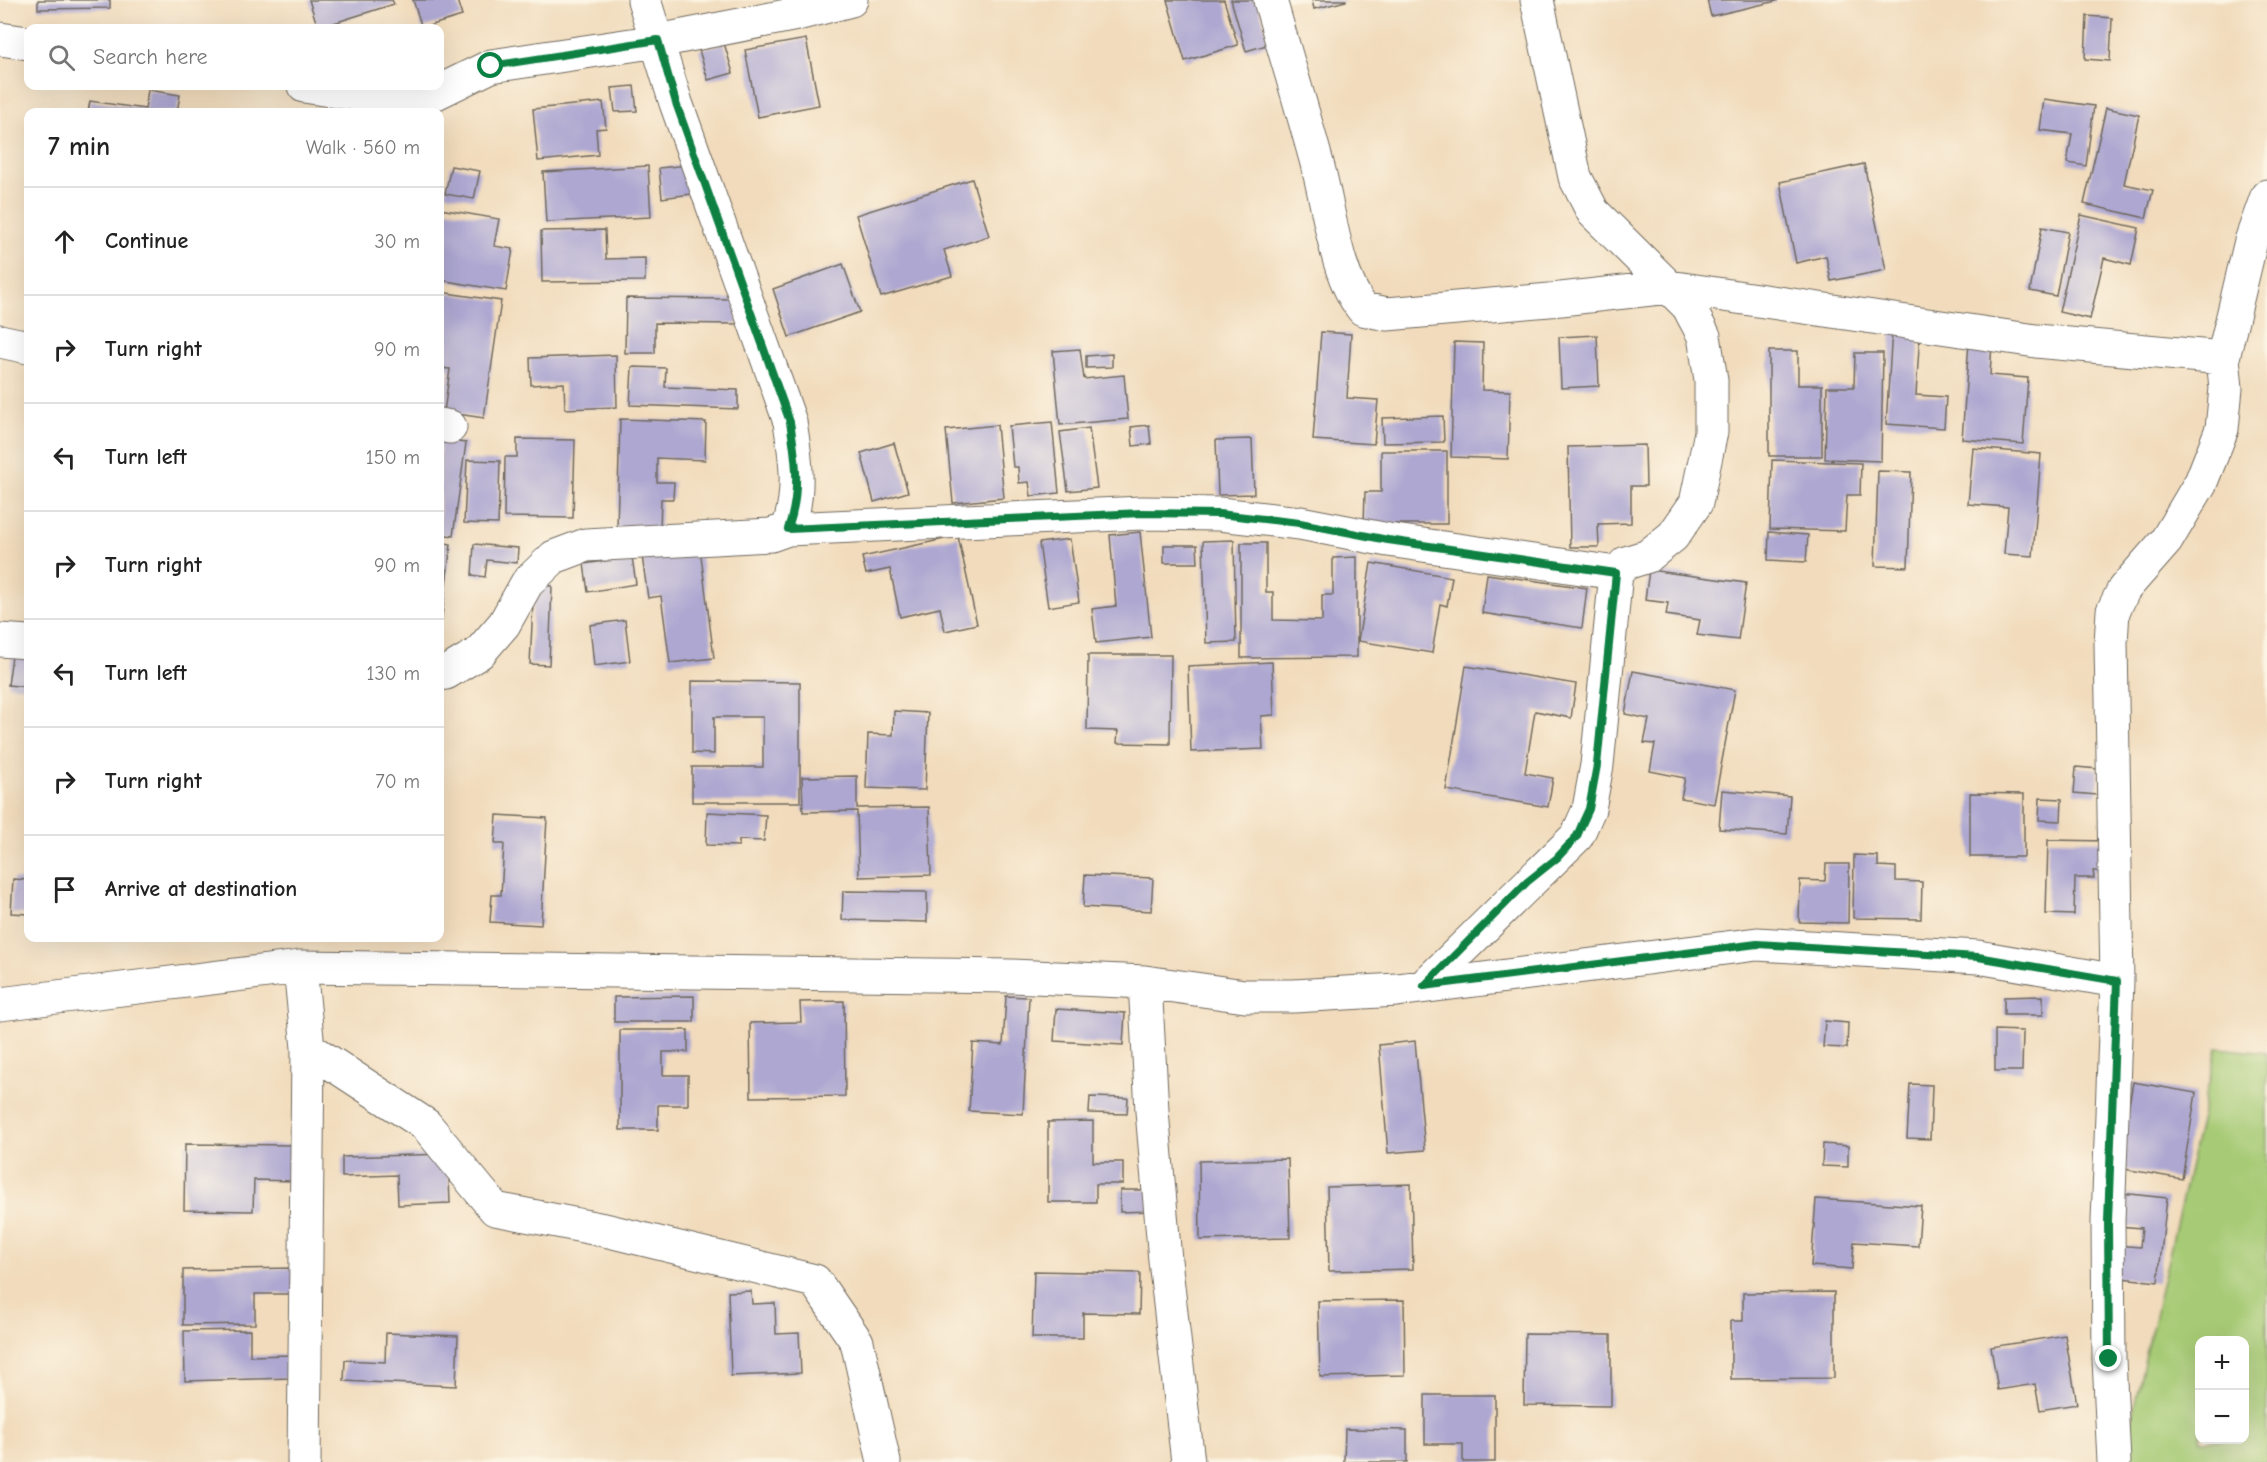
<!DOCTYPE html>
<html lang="en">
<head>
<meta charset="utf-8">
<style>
  body { margin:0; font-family:"Comic Neue",sans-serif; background:#f2f2f2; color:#222 }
  .controls { position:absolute; right:18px; bottom:18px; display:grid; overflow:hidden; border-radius:12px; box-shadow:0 6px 24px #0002 }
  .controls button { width:54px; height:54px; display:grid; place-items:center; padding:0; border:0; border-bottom:2px solid #e0e0e0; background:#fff; color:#222; font:30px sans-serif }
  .stop { position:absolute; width:18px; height:18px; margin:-14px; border:4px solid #0b8043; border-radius:50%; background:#fff }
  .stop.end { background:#0b8043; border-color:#fff; box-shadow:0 2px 6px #0008 }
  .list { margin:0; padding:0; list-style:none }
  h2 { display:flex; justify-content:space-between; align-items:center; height:78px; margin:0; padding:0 24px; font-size:26px }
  h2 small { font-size:20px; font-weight:400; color:#767676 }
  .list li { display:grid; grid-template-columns:39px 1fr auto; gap:18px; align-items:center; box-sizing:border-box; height:108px; padding:0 24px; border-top:2px solid #e0e0e0 }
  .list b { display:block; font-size:22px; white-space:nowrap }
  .list em { font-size:20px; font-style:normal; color:#767676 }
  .icon { flex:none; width:33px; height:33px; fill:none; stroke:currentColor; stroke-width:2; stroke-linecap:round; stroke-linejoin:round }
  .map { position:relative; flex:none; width:2267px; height:1462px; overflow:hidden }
  .search { position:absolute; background:#fff; box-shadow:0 6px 24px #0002; left:24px; top:24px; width:420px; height:66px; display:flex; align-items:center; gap:15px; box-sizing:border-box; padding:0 21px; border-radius:12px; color:#767676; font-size:22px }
  .panel { position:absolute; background:#fff; box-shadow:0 6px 24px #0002; left:24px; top:108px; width:420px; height:834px; border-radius:12px }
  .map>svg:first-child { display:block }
  .green { fill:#a6ca74; stroke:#687a50; stroke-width:1.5; fill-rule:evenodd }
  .building { fill:#ada7d1 }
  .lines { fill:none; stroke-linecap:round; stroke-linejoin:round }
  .street-casing { stroke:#70695e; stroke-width:35 }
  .street { stroke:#fff; stroke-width:33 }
  .route { stroke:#0b8043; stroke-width:8 }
</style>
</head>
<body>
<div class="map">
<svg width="2267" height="1462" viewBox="0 0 2267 1462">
  <rect width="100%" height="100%" fill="#fcf5e5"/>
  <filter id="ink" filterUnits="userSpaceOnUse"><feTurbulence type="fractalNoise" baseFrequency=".0167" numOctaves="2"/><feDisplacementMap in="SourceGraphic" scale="12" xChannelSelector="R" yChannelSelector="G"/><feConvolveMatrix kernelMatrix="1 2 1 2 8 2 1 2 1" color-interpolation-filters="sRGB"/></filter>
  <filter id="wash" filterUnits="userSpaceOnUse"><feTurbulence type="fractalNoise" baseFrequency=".008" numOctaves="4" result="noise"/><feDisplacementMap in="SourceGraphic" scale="24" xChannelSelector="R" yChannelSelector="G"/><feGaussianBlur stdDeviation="1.35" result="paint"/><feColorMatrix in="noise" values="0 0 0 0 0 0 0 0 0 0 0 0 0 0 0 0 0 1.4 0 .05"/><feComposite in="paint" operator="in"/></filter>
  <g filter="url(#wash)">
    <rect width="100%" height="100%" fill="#f1dbbc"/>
    <!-- green -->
    <path class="green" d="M 2217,1048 L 2267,1053 L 2267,1462 L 2121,1462 ZM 2200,1340 L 2244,1340 L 2244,1440 L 2200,1440 Z"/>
    <g id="blocks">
      <!-- building -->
      <path class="building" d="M 38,0 L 110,0 L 110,8 L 38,9 Z
        M 309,0 L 392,0 L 394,4 L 318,28 Z
        M 413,0 L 457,0 L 462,16 L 422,28 Z
        M 1167,0 L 1224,0 L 1238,45 L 1185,61 Z
        M 1231,0 L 1257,0 L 1270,44 L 1246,51 Z
        M 1312,0 L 1346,0 L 1346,1 L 1314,9 Z
        M 1707,0 L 1777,0 L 1777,1 L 1711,16 Z
        M 2087,16 L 2112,18 L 2110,61 L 2085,59 Z
        M 806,39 L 819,105 L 758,117 L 745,50 Z
        M 724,43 L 733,73 L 708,80 L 699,50 Z
        M 634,86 L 637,111 L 615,112 L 612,88 Z
        M 148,90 L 180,95 L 177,112 L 88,112 L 90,101 L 145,109 Z
        M 2044,99 L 2094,106 L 2086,166 L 2067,163 L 2072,134 L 2040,130 Z
        M 603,102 L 606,128 L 596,129 L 598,155 L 538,161 L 533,109 Z
        M 2106,108 L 2139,115 L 2124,184 L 2153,190 L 2146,218 L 2084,204 Z
        M 1864,164 L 1886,270 L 1831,281 L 1826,256 L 1796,263 L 1780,182 Z
        M 688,165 L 691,194 L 662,198 L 659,168 Z
        M 451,166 L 480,171 L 474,199 L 445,194 Z
        M 648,166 L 651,217 L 546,222 L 543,172 Z
        M 972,179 L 989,236 L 944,250 L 952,276 L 881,297 L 856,215 Z
        M 440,209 L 499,219 L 494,246 L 513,249 L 506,291 L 440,280 Z
        M 2081,215 L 2139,228 L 2131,265 L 2104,258 L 2090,319 L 2059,312 Z
        M 2042,227 L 2068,232 L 2056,296 L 2030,291 Z
        M 605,230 L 606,259 L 645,258 L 645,281 L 542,282 L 541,231 Z
        M 843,264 L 860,312 L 789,337 L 773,289 Z
        M 440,292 L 501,301 L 484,418 L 444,412 L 450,369 L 440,368 L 443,338 L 440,337 Z
        M 626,298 L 738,299 L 737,324 L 655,323 L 655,353 L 625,353 Z
        M 1892,329 L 1920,331 L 1916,395 L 1946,397 L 1944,428 L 1886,424 Z
        M 1321,332 L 1351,334 L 1347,398 L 1378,400 L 1374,444 L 1313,440 Z
        M 1597,335 L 1599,386 L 1561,388 L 1559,337 Z
        M 1454,342 L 1483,343 L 1482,390 L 1510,391 L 1508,459 L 1451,457 Z
        M 1969,342 L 1992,343 L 1990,375 L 2028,378 L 2023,444 L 1962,439 Z
        M 1080,349 L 1084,379 L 1124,375 L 1128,419 L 1060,425 L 1053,351 Z
        M 1769,351 L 1798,351 L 1798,385 L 1822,385 L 1822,456 L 1769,456 Z
        M 1855,353 L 1883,353 L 1881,461 L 1825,459 L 1827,387 L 1854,387 Z
        M 1112,354 L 1112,367 L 1086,368 L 1086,356 Z
        M 616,355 L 617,407 L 565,409 L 564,383 L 531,385 L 530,358 Z
        M 632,367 L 666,368 L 665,387 L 738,390 L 738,409 L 630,405 Z
        M 1443,416 L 1444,442 L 1383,443 L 1382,418 Z
        M 620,419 L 706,422 L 705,460 L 657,458 L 657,482 L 674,482 L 673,499 L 661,499 L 660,530 L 617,529 Z
        M 1052,422 L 1059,493 L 1031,496 L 1029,482 L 1019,483 L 1018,467 L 1013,467 L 1009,426 Z
        M 997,425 L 1004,498 L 953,503 L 946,430 Z
        M 1149,425 L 1151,444 L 1133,446 L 1131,427 Z
        M 1089,428 L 1097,488 L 1068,491 L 1060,432 Z
        M 517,439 L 575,440 L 573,518 L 504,517 L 505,457 L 517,457 Z
        M 1252,439 L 1254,494 L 1218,495 L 1216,440 Z
        M 440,440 L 466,443 L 453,536 L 440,534 Z
        M 894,443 L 908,492 L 874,502 L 861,453 Z
        M 1645,445 L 1646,486 L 1631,486 L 1631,523 L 1598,524 L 1599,547 L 1570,547 L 1568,447 Z
        M 1973,448 L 2041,454 L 2033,556 L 2004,554 L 2008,507 L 1968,504 Z
        M 1381,451 L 1447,451 L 1447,524 L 1364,524 L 1365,492 L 1381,492 Z
        M 467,460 L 500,461 L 498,524 L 464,523 Z
        M 1772,460 L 1861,463 L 1860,495 L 1847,495 L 1845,531 L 1770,529 Z
        M 1878,471 L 1911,472 L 1908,567 L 1875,566 Z
        M 1140,532 L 1151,637 L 1096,643 L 1092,609 L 1116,606 L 1110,535 Z
        M 1769,532 L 1808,535 L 1806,562 L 1768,560 Z
        M 958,536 L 977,624 L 945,631 L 940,608 L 900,617 L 890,569 L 866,574 L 862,557 Z
        M 1070,539 L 1079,602 L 1048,607 L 1039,543 Z
        M 1234,540 L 1236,642 L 1206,643 L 1203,541 Z
        M 440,542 L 451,544 L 441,624 L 440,624 Z
        M 1241,543 L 1266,543 L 1266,592 L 1273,592 L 1273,620 L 1322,621 L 1322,595 L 1333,595 L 1333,558 L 1357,557 L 1357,657 L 1241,658 Z
        M 474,544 L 518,548 L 517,563 L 487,560 L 485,577 L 472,575 Z
        M 1164,545 L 1197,545 L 1198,563 L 1164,563 Z
        M 700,548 L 714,658 L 670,663 L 661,596 L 648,598 L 642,556 Z
        M 632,557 L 636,584 L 588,592 L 584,564 Z
        M 1371,563 L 1452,577 L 1447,606 L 1440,604 L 1432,653 L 1358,641 Z
        M 1649,570 L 1746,583 L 1738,640 L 1697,635 L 1700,620 L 1666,615 L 1668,603 L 1645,600 Z
        M 1487,574 L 1587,588 L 1582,628 L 1482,613 Z
        M 534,585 L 552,586 L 549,665 L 530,664 Z
        M 625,620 L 630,661 L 594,666 L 590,625 Z
        M 1088,655 L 1171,655 L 1170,744 L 1117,743 L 1118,731 L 1087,730 Z
        M 12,656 L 28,658 L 28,687 L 8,685 Z
        M 1272,662 L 1274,715 L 1261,716 L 1263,749 L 1191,752 L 1188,666 Z
        M 1466,666 L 1576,684 L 1571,718 L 1535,711 L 1525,773 L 1553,778 L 1548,807 L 1446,790 Z
        M 1633,671 L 1735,690 L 1714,804 L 1681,798 L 1685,778 L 1650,771 L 1655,744 L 1644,743 L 1649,719 L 1625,714 Z
        M 692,681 L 800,682 L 800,802 L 692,802 L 692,767 L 763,767 L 763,717 L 714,717 L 714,754 L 692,753 Z
        M 894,711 L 928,713 L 925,790 L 866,788 L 868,734 L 893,735 Z
        M 2076,767 L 2098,769 L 2097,795 L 2074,793 Z
        M 857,776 L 857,808 L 929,807 L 931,875 L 859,877 L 857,811 L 803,812 L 802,777 Z
        M 1722,790 L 1790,796 L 1787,834 L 1719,829 Z
        M 1970,793 L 2024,794 L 2024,857 L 1970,857 Z
        M 2040,798 L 2062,799 L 2061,821 L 2039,820 Z
        M 707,812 L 766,815 L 764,841 L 739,840 L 739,846 L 706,845 Z
        M 497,815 L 547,818 L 541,925 L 490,922 L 492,895 L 501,895 L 504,844 L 495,844 Z
        M 2048,840 L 2109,841 L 2109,871 L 2093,871 L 2094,878 L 2075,878 L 2074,915 L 2046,914 Z
        M 1854,855 L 1878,856 L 1878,866 L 1896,867 L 1896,881 L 1922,882 L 1921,919 L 1853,918 Z
        M 1826,864 L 1849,864 L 1848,923 L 1799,922 L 1800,880 L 1825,881 Z
        M 1085,875 L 1153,878 L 1151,911 L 1083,907 Z
        M 13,879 L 28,880 L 28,914 L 11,913 Z
        M 843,891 L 927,892 L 927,922 L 842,920 Z
        M 694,996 L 694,1022 L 614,1022 L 614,997 Z
        M 1006,996 L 1029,997 L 1023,1114 L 969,1111 L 973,1043 L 1003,1045 Z
        M 2043,996 L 2043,1015 L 2004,1015 L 2004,997 Z
        M 844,1001 L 845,1096 L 751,1097 L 750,1023 L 801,1022 L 800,1002 Z
        M 1056,1009 L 1125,1013 L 1123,1045 L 1054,1041 Z
        M 1825,1021 L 1848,1023 L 1847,1048 L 1823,1047 Z
        M 620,1030 L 688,1030 L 688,1052 L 663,1052 L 663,1075 L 688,1075 L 688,1105 L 658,1105 L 658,1130 L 620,1130 Z
        M 1995,1030 L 2023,1031 L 2022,1071 L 1995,1071 Z
        M 1415,1041 L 1425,1150 L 1388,1153 L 1379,1045 Z
        M 2133,1082 L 2196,1093 L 2182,1179 L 2118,1168 Z
        M 1910,1084 L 1932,1085 L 1930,1139 L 1907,1138 Z
        M 1090,1097 L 1128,1098 L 1127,1114 L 1089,1113 Z
        M 1093,1121 L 1093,1162 L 1123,1162 L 1123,1184 L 1096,1184 L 1096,1202 L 1048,1202 L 1048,1122 Z
        M 185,1144 L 295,1145 L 295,1181 L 254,1180 L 253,1211 L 184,1210 Z
        M 1823,1144 L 1848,1146 L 1848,1167 L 1822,1166 Z
        M 448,1154 L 450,1203 L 398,1205 L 397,1175 L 342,1177 L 342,1157 Z
        M 1288,1159 L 1290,1238 L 1200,1240 L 1199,1161 Z
        M 1411,1184 L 1413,1269 L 1329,1271 L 1327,1187 Z
        M 1120,1190 L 1151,1190 L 1151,1211 L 1120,1212 Z
        M 2120,1193 L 2167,1198 L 2158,1282 L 2112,1277 L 2115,1245 L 2140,1247 L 2142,1228 L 2117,1226 Z
        M 1816,1199 L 1921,1206 L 1918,1246 L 1854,1242 L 1852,1269 L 1811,1266 Z
        M 295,1268 L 296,1294 L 255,1294 L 255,1324 L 183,1325 L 183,1270 Z
        M 1034,1271 L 1140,1273 L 1139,1314 L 1083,1313 L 1083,1338 L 1032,1338 Z
        M 751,1291 L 752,1304 L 775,1303 L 776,1334 L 799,1333 L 801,1373 L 731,1376 L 728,1292 Z
        M 1834,1292 L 1834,1378 L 1731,1379 L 1731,1321 L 1743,1321 L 1743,1293 Z
        M 1404,1300 L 1405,1375 L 1320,1377 L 1318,1301 Z
        M 250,1330 L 250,1356 L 291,1355 L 291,1378 L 185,1381 L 184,1331 Z
        M 386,1333 L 458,1336 L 456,1386 L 344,1381 L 345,1360 L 385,1362 Z
        M 1525,1334 L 1611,1335 L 1611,1406 L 1524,1405 Z
        M 2065,1335 L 2077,1404 L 2040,1410 L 2035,1384 L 1998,1390 L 1991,1347 Z
        M 1425,1395 L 1495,1395 L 1495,1462 L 1463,1462 L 1463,1444 L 1425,1444 Z
        M 1345,1429 L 1407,1430 L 1407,1462 L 1344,1462 Z"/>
    </g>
  </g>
  <g filter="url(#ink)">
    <use href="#blocks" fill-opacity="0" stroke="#70695e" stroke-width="1.5"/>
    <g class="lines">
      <defs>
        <path id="street" d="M 1270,0 C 1286,57 1304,114 1319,171 C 1330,213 1336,276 1363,309 L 1387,314 L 1561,299 L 1669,287 L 2036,341 L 2223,358
          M 0,39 L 28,43
          M 304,86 L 394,100 L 436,93 L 491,66 L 658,41 L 797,14 L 851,0
          M 0,341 L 28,347
          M 440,425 L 450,427
          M 788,529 L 1142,513 L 1219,514 L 1300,523 L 1388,540 L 1616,573
          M 0,640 L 28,642
          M 440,674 L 446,673 L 479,653 L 504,624 L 527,583 L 554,557 L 586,545 L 771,535 L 788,529 C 801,492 796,459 790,422 L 676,103 L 644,0
          M 300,967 L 1012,976 L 1145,982 L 1245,996 L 1294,996 L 1397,990 L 1757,944 L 1978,957 L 2117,981
          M 1145,982 L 1152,1111 L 1165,1260 L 1188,1462
          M 1424,986 L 1577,836 L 1589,809 L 1597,765 L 1616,573 L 1626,563 L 1648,556 L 1673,536 L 1696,503 L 1711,432 L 1711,380 L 1704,336 L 1688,306 L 1593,212 L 1575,177 L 1537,0
          M 0,1004 L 300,967 L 308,1048 L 426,1125 L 495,1209 L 609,1231 L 815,1281 L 857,1342 L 884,1462
          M 304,1462 L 308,1048
          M 2114,1462 L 2109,1359 L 2108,1221 L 2117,981 L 2111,643 L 2113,611 L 2124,589 L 2166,541 L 2201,482 L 2222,429 L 2226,388 L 2223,358 L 2251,241 L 2267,196"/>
      </defs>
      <!-- street casing -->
      <use href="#street" class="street-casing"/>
      <!-- street -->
      <use href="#street" class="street"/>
    </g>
  </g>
  <g class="lines" filter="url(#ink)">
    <!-- route -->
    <path class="route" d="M 491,66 L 658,40 L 676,103 L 790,422 C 796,459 801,492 788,529 L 1142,513 L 1219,514 L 1300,523 L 1388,540 L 1616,573 L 1597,765 L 1589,809 L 1583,822 L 1577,836 L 1557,858 L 1527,882 L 1424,986 L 1757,944 L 1978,957 L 2117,981 L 2108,1221 L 2109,1359"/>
  </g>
</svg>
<div class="controls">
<button>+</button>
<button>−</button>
</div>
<div class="stop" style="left:491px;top:66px"></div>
<div class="stop end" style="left:2109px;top:1359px"></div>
<div class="search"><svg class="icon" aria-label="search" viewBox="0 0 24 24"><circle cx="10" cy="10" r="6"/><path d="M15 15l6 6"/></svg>Search here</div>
<section class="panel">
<h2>7 min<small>Walk · 560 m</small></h2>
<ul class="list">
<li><svg class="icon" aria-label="ahead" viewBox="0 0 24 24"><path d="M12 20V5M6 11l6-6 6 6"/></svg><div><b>Continue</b></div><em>30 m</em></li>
<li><svg class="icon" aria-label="right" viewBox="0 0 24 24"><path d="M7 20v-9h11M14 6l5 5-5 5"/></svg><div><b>Turn right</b></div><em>90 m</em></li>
<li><svg class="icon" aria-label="left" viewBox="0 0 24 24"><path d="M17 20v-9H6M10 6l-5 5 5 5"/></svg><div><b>Turn left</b></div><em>150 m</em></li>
<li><svg class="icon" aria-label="right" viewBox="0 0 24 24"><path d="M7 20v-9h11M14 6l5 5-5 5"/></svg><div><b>Turn right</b></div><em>90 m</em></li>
<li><svg class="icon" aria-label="left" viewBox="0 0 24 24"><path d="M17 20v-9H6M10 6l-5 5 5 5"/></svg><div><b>Turn left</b></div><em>130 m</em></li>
<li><svg class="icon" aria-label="right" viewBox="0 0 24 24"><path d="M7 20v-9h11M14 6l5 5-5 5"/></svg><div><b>Turn right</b></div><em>70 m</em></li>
<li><svg class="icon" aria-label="arrive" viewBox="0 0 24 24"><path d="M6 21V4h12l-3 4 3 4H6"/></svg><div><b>Arrive at destination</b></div></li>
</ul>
</section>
</div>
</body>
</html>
